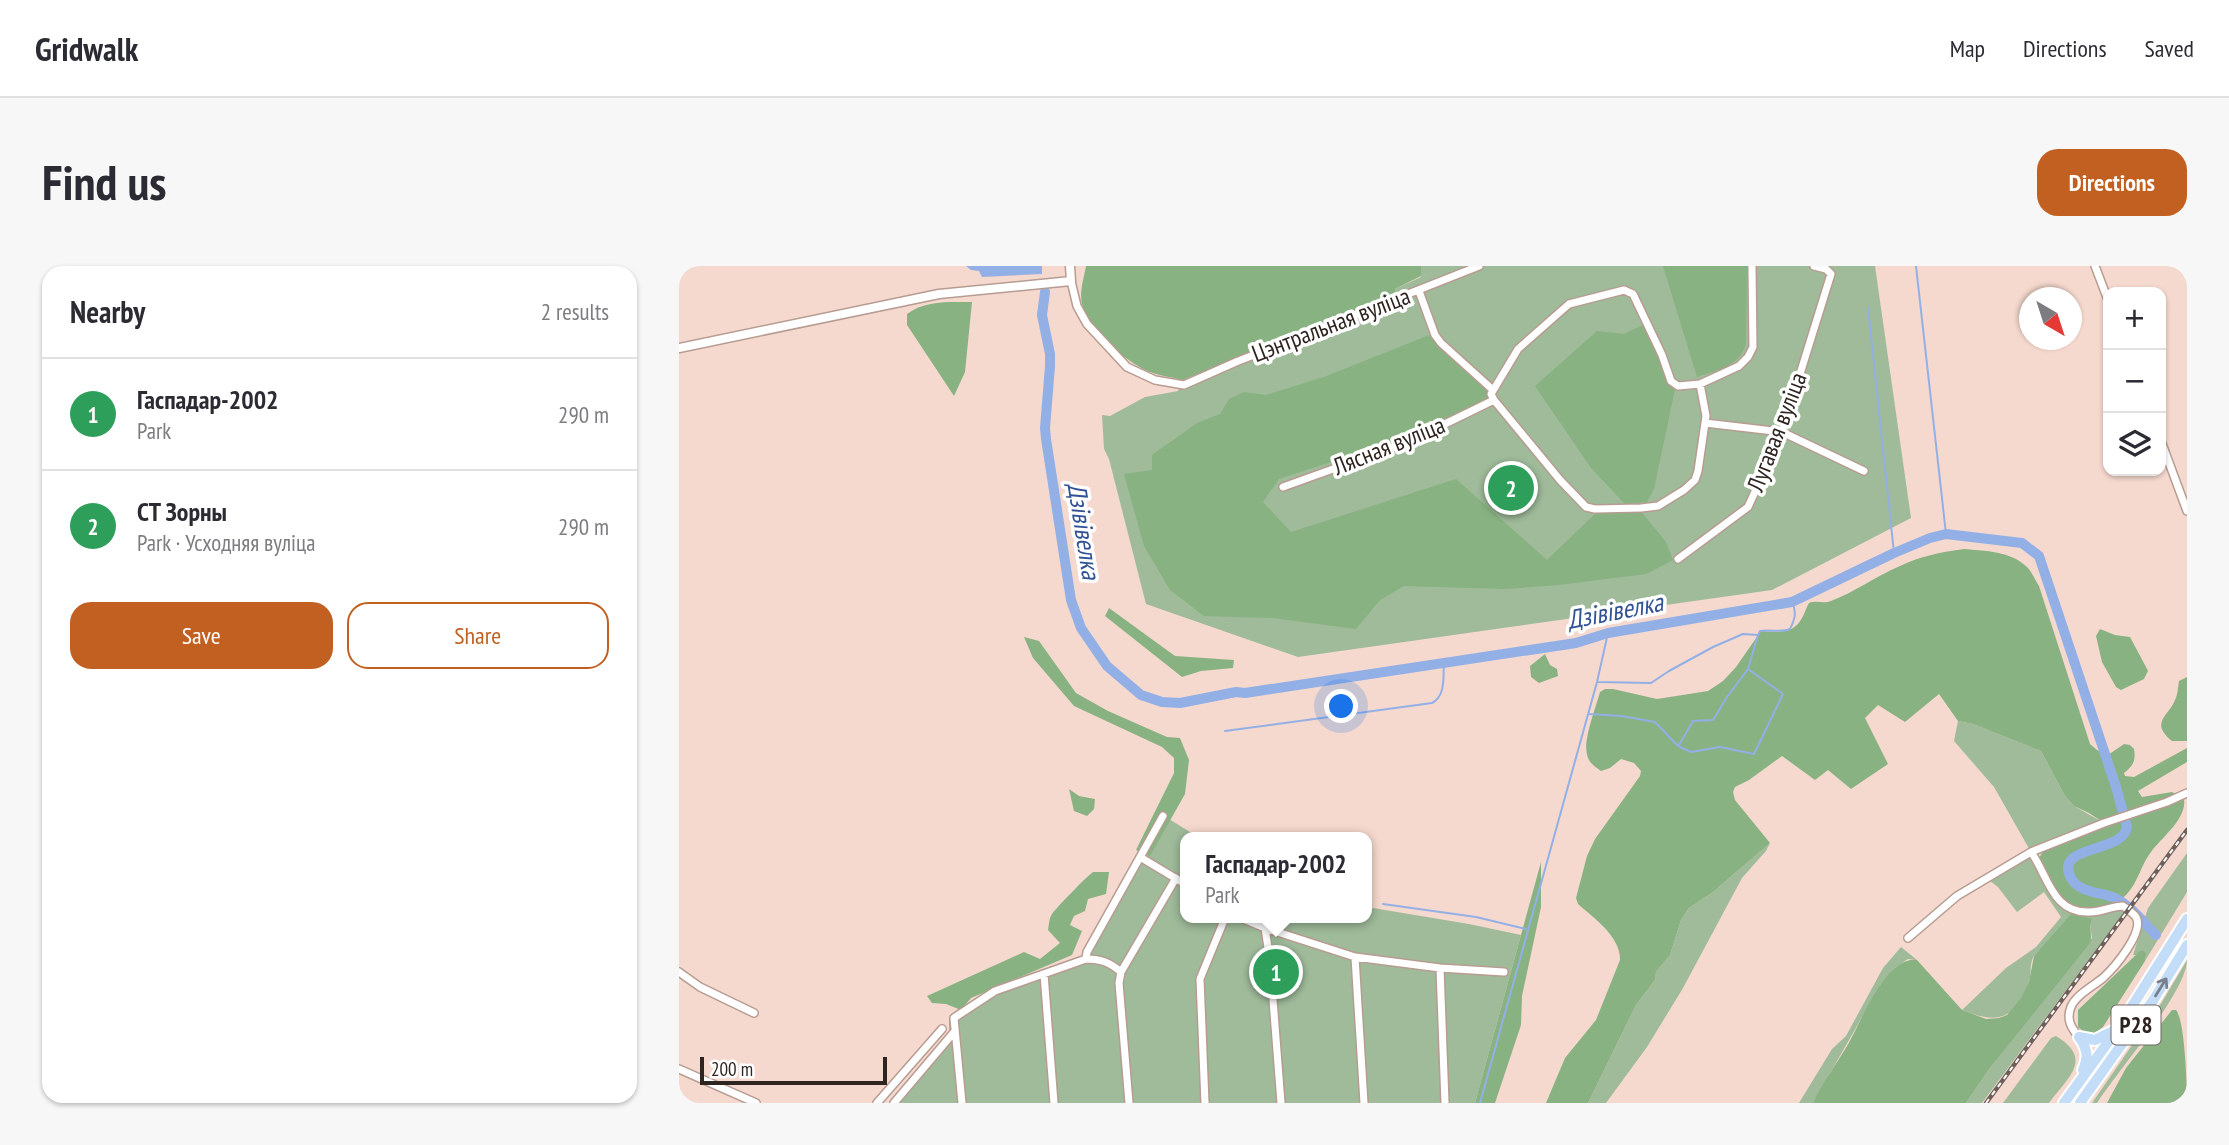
<!DOCTYPE html>
<html lang="en">
<head>
<meta charset="utf-8">
<style>
  body { margin:0; font-family:"PT Sans Narrow",sans-serif; background:#f7f7f7; color:#2b2b33 }
  .controls { position:absolute; right:21px; top:21px; display:grid; overflow:hidden; border-radius:14px; box-shadow:0 2px 5px #0004 }
  .controls button { width:63px; height:63px; display:grid; place-items:center; padding:0; border:0; border-bottom:2px solid #e1e1e2; background:#fff; color:#2b2b33; font:35px sans-serif }
  .compass { position:absolute; left:1340px; top:21px; width:63px; height:63px; border-radius:50%; background:#fff; box-shadow:0 2px 5px #0004; rotate:141deg }
  .scale { position:absolute; left:21px; bottom:18px; width:187px; box-sizing:border-box; padding-left:7px; border:4px solid #2e2420; border-top:0; font-size:19px; line-height:24px; white-space:nowrap; color:#2e2420; -webkit-text-stroke:5px #fff; paint-order:stroke }
  .you { position:absolute; left:663px; top:441px; width:24px; height:24px; margin:-18px; border:5px solid #fff; border-radius:50%; background:#1a73e8; box-shadow:0 0 0 10px #1a73e833 }
  .badge { display:grid; place-items:center; width:46px; height:46px; border-radius:50%; background:#c26021; color:#fff; font-size:23px; font-weight:700 }
  .pin { position:absolute; translate:-50% -50%; border:4px solid #fff; box-shadow:0 2px 7px #0006 }
  .popup { position:absolute; left:501px; top:566px; width:192px; height:91px; box-sizing:border-box; display:grid; place-content:center; border-radius:14px; background:#fff; filter:drop-shadow(0 2px 5px #0005); font-size:23px; white-space:nowrap; color:#7c7c81 }
  .popup b { font-size:26px; color:#2b2b33 }
  .popup::after { content:''; position:absolute; left:50%; top:100%; margin-left:-14px; border:14px solid transparent; border-top-color:#fff }
  .list { margin:0; padding:0; list-style:none }
  h2 { display:flex; justify-content:space-between; align-items:center; height:91px; margin:0; padding:0 28px; font-size:30px }
  h2 small { font-size:23px; font-weight:400; color:#7c7c81 }
  .list li { display:grid; grid-template-columns:46px 1fr auto; gap:21px; align-items:center; box-sizing:border-box; height:112px; padding:0 28px; border-top:2px solid #e1e1e2 }
  .list b { display:block; font-size:26px; white-space:nowrap }
  .list p { margin:0; font-size:23px; white-space:nowrap; color:#7c7c81 }
  .list em { font-size:23px; font-style:normal; color:#7c7c81 }
  .actions { display:flex; gap:14px; padding:21px 28px }
  .actions a { flex:1; padding:16px 0; border:2px solid #c26021; border-radius:21px; text-align:center; font-size:24px; color:#c26021 }
  .actions .main { background:#c26021; color:#fff }
  .icon { flex:none; width:38px; height:38px; fill:none; stroke:currentColor; stroke-width:2; stroke-linecap:round; stroke-linejoin:round }
  .map { position:relative; flex:none; width:1508px; height:837px; overflow:hidden; border-radius:21px }
  header { display:flex; align-items:center; gap:42px; box-sizing:border-box; height:98px; padding:0 35px; background:#fff; border-bottom:2px solid #e1e1e2 }
  header strong { font-size:33px }
  nav { display:flex; gap:38px; margin-inline-start:auto; font-size:24px }
  .intro { display:flex; align-items:center; justify-content:space-between; box-sizing:border-box; height:168px; padding:0 42px }
  h1 { margin:0; font-size:49px }
  .button { padding:18px 32px; border-radius:21px; background:#c26021; color:#fff; font-size:24px; font-weight:700 }
  main { display:flex; gap:42px; padding:0 42px }
  aside { flex:1; background:#fff; border-radius:21px; box-shadow:0 2px 5px #0004 }
  .map>svg:first-child { display:block }
  .green { fill:#9fbb9a }
  .forest { fill:#88b281 }
  .water { fill:#93b0e6 }
  .lines { fill:none; stroke-linecap:round; stroke-linejoin:round }
  .stream { stroke:#93b0e6; stroke-width:2 }
  .river { stroke:#93b0e6; stroke-width:10 }
  .minor-casing { stroke:#b79c92; stroke-width:10 }
  .tertiary-casing { stroke:#b79c92; stroke-width:11 }
  .trunk-casing { stroke:#fff; stroke-width:14 }
  .minor { stroke:#fff; stroke-width:7 }
  .tertiary { stroke:#fff; stroke-width:8 }
  .trunk { stroke:#c3dcf8; stroke-width:10 }
  .rail-casing { stroke:#6f5f59; stroke-width:4.5 }
  .rail { stroke:#fff; stroke-width:2; stroke-dasharray:5; stroke-linecap:butt }
  .oneway { stroke:#78808c }
  .labels { text-anchor:middle; stroke-width:7; stroke-linejoin:round; paint-order:stroke }
  .shield { fill:#fff; stroke:#6d6663; stroke-width:2 }
  .shield-label { font-size:23px; font-weight:bold; fill:#2e2420 }
  .street-label { font-size:24px; fill:#2e2420; stroke:#fff }
  .water-label { font-size:26px; font-style:italic; fill:#315294; stroke:#fff }
</style>
</head>
<body>
<header>
<strong>Gridwalk</strong>
<nav><a>Map</a><a>Directions</a><a>Saved</a></nav>
</header>
<div class="intro"><h1>Find us</h1><a class="button">Directions</a></div>
<main>
<aside>
<h2>Nearby<small>2 results</small></h2>
<ul class="list">
<li><span class="badge" style="background:#2e9e5b">1</span><div><b>Гаспадар-2002</b><p>Park</p></div><em>290 m</em></li>
<li><span class="badge" style="background:#2e9e5b">2</span><div><b>СТ Зорны</b><p>Park · Усходняя вуліца</p></div><em>290 m</em></li>
</ul>
<div class="actions"><a class="main">Save</a><a>Share</a></div>
</aside>
<div class="map">
<svg width="1508" height="837" viewBox="0 0 1508 837">
  <rect width="100%" height="100%" fill="#f6d9ce"/>
  <!-- green -->
  <path class="green" d="M 742,0 L 1196,0 L 1232,252 L 1093,324 L 619,391 L 467,338 L 430,193 L 425,183 L 423,149 L 431,150 L 466,131 L 499,125 L 503,114 L 718,32 L 716,23 L 742,11 Z
    M 1279,455 L 1294,458 L 1362,485 L 1386,530 L 1395,540 L 1425,557 L 1352,586 L 1315,521 L 1275,475 Z
    M 490,553 L 519,571 L 506,571 L 506,652 L 688,652 L 688,641 L 790,658 L 842,669 L 796,837 L 210,837 L 270,767 L 270,753 L 312,725 L 411,686 L 462,595 Z
    M 1091,577 L 1087,585 L 1063,612 L 1004,722 L 968,781 L 927,837 L 909,837 L 957,739 L 976,714 L 977,706 L 991,689 L 1002,654 L 1010,642 L 1034,626 Z
    M 1508,587 L 1508,626 L 1466,695 L 1467,689 L 1454,689 L 1469,642 Z
    M 1352,588 L 1399,647 L 1420,650 L 1439,642 L 1446,645 L 1303,837 L 1287,837 L 1311,802 L 1413,672 L 1411,657 C 1392,666 1368,673 1355,690 C 1350,697 1353,708 1350,716 C 1335,755 1318,758 1283,744 L 1327,702 L 1357,681 L 1382,651 L 1365,626 L 1338,646 L 1319,621 L 1307,612 Z
    M 1222,681 L 1238,694 L 1229,693 L 1216,702 L 1202,718 L 1134,837 L 1120,837 L 1153,783 L 1167,770 L 1204,702 Z
    M 1508,694 C 1508,725 1438,806 1418,837 L 1413,837 L 1483,736 Z
    M 1377,770 C 1415,793 1389,811 1370,837 L 1324,837 L 1372,772 Z"/>
  <!-- forest -->
  <path class="forest" d="M 407,0 L 742,0 L 742,10 L 716,23 L 719,32 L 503,114 C 493,111 481,110 471,106 C 447,97 410,63 403,38 C 400,26 405,12 407,0 Z
    M 984,0 L 1068,0 L 1067,76 C 1063,100 1038,104 1018,111 Z
    M 293,36 L 286,106 L 275,130 L 228,59 L 228,48 C 246,34 271,36 293,36 Z
    M 966,58 C 972,72 987,116 996,123 L 975,223 L 968,236 L 946,238 L 912,202 L 856,120 L 918,65 L 945,68 Z
    M 753,68 C 766,93 794,107 812,128 L 811,134 L 726,172 L 600,213 L 584,236 L 612,266 L 777,213 L 868,294 L 917,247 L 960,243 L 987,276 L 994,294 L 967,308 L 879,319 L 826,323 L 725,320 L 701,334 L 677,363 L 594,352 L 525,350 L 491,324 L 465,280 L 445,208 L 473,204 L 473,189 L 518,157 L 541,148 L 550,133 L 565,126 L 587,129 L 645,111 Z
    M 1285,283 C 1306,285 1332,285 1348,301 C 1353,306 1356,314 1360,320 L 1411,478 L 1418,484 L 1429,489 L 1445,478 L 1451,479 L 1455,483 C 1457,495 1454,500 1445,507 L 1446,510 L 1455,511 L 1508,482 L 1508,496 L 1459,525 L 1463,531 L 1493,526 L 1505,533 C 1508,553 1483,571 1472,586 C 1462,599 1459,616 1448,628 C 1432,646 1397,651 1380,632 C 1371,622 1366,606 1359,594 L 1364,585 L 1425,557 L 1410,547 L 1395,540 L 1386,530 L 1362,485 L 1294,458 L 1279,455 L 1260,428 L 1226,456 L 1199,439 L 1186,452 L 1209,498 L 1172,523 L 1149,504 L 1136,514 L 1103,490 L 1070,514 L 1056,521 L 1054,526 L 1056,534 L 1091,577 L 1034,626 L 1010,642 L 1002,654 L 991,689 L 977,706 L 976,714 L 957,739 L 909,837 L 867,837 L 886,792 L 917,754 L 941,694 C 942,671 915,652 899,638 L 897,632 L 908,590 L 916,573 L 961,510 L 962,505 L 955,497 L 942,493 L 931,502 L 922,505 C 915,500 909,496 908,488 C 904,474 917,441 921,426 L 926,423 L 934,423 L 978,433 L 1029,425 L 1044,415 L 1057,401 L 1082,365 C 1098,366 1114,369 1123,352 C 1126,347 1127,342 1130,337 C 1138,334 1144,338 1152,335 C 1176,326 1197,310 1221,300 C 1242,290 1262,286 1285,283 Z
    M 430,342 L 496,390 L 555,394 L 554,402 L 522,405 L 503,411 L 426,350 Z
    M 1421,363 L 1436,369 L 1451,371 L 1467,401 L 1469,405 L 1465,413 L 1442,424 L 1437,421 L 1423,396 L 1417,370 Z
    M 345,371 L 360,375 L 397,427 L 429,445 L 488,471 L 501,472 L 510,494 L 506,528 L 471,590 L 457,584 L 495,507 L 495,492 L 483,481 L 395,440 L 354,392 Z
    M 866,388 L 871,399 L 878,403 L 879,410 L 860,417 L 852,411 L 851,400 Z
    M 1508,411 L 1508,475 L 1493,475 C 1470,456 1490,450 1496,434 C 1499,428 1499,421 1500,415 Z
    M 390,523 L 400,530 L 416,533 L 415,543 L 408,550 L 395,545 Z
    M 862,596 L 862,641 L 843,730 L 842,759 L 816,837 L 796,837 Z
    M 414,606 L 430,606 L 427,628 L 409,633 L 406,645 L 395,650 L 391,659 L 403,665 L 393,689 L 292,732 L 282,744 L 267,738 L 253,737 L 248,730 L 345,686 L 361,693 L 381,677 L 369,664 C 370,659 370,652 373,648 C 377,642 409,609 414,606 Z
    M 1393,647 L 1413,653 C 1409,661 1414,669 1411,677 L 1311,802 L 1287,837 L 1134,837 C 1143,817 1157,799 1168,780 C 1182,757 1206,690 1238,694 L 1283,744 L 1307,753 L 1320,752 L 1328,749 L 1342,732 L 1350,716 L 1355,690 Z
    M 1461,685 L 1465,685 L 1467,689 L 1466,695 L 1424,761 L 1416,767 L 1406,767 L 1399,761 L 1399,744 Z
    M 1493,744 L 1497,744 C 1506,754 1508,821 1508,837 L 1428,837 L 1447,802 Z"/>
  <!-- water -->
  <path class="water" d="M 287,0 L 363,0 L 363,8 L 303,11 L 300,5 L 292,4 Z"/>
  <g class="lines">
    <!-- stream -->
    <path class="stream" d="M 1237,0 L 1267,268
      M 1189,42 L 1215,287
      M 919,416 L 972,417 L 990,405 L 1034,381 L 1064,368 L 1079,369 L 1081,365 C 1091,363 1102,367 1111,363 C 1116,353 1118,346 1113,336
      M 910,448 L 942,450 L 976,456 L 999,480 L 1012,486 L 1041,481 L 1075,488 L 1104,428 L 1069,403 L 1079,369
      M 546,465 L 753,437 C 767,430 764,410 765,396
      M 1000,479 L 1014,455 L 1034,454 L 1048,431 L 1069,403
      M 704,638 L 797,651 L 847,663
      M 801,837 L 918,416 L 929,367"/>
    <!-- river -->
    <path class="river" d="M 366,26 L 363,49 L 371,88 L 371,100 L 366,162 L 367,173 L 392,334 L 402,362 L 428,400 L 462,429 L 483,436 L 501,437 L 557,426 L 566,427 L 897,377 L 929,367 L 1113,336 L 1215,287 L 1251,272 L 1267,268 L 1343,277 L 1360,290 L 1437,521 L 1448,561 C 1444,588 1374,578 1392,612 C 1400,627 1422,626 1436,632 C 1452,640 1464,656 1477,669"/>
    <defs>
      <path id="minor" d="M 1416,0 L 1429,34
        M 392,15 L 398,40 L 408,58 L 448,101 L 476,114 L 505,119 L 557,96 L 800,0
        M 740,25 L 756,69 L 762,77 L 814,124
        M 815,134 L 812,128 L 839,83 L 890,38 L 945,24 L 954,28 L 983,89 L 992,115 L 999,120 L 1021,118 L 1060,100 L 1069,91 L 1074,81 L 1073,0
        M 815,134 L 881,214 L 907,241 L 916,243 L 962,242 L 979,240 L 1005,224 L 1016,214 L 1019,205 L 1027,150 L 1021,118
        M 1026,157 L 1103,166 L 1185,205
        M 1482,175 L 1508,245
        M 604,221 L 729,176 L 815,134
        M 999,293 L 1069,241 L 1103,166 L 1152,8 L 1147,3 L 1135,0
        M 1352,586 C 1369,609 1373,648 1411,646 C 1423,646 1433,640 1444,640 C 1448,643 1454,647 1457,651 C 1466,666 1435,702 1424,712 C 1414,720 1397,729 1392,741 C 1387,753 1392,762 1400,771
        M 461,591 L 506,618
        M 562,652 L 586,662 L 676,691 L 761,702 L 825,706
        M 586,662 L 591,695 L 602,837
        M 1229,672 L 1278,630 L 1352,586 L 1425,557 L 1488,536 L 1508,527
        M 676,691 L 685,837
        M 407,693 L 408,686 L 484,550
        M 761,702 L 766,837
        M 0,706 L 21,721 L 75,747
        M 365,708 L 375,837
        M 0,803 L 77,837
        M 198,837 L 263,763
        M 215,837 L 276,765
        M 283,837 L 275,752 L 316,725 L 407,693 C 422,693 430,696 442,706
        M 450,837 L 440,717 L 442,706 L 497,612
        M 526,837 L 521,713 L 546,652"/>
      <path id="tertiary" d="M 0,82 L 260,28 L 392,15 L 391,0"/>
      <path id="trunk" d="M 1400,771 C 1408,782 1410,790 1404,804
        M 1400,771 L 1416,774 L 1436,764
        M 1385,837 L 1440,761 L 1508,653
        M 1401,837 L 1475,733 L 1508,679"/>
    </defs>
    <!-- minor casing -->
    <use href="#minor" class="minor-casing"/>
    <!-- tertiary casing -->
    <use href="#tertiary" class="tertiary-casing"/>
    <!-- trunk casing -->
    <use href="#trunk" class="trunk-casing"/>
    <!-- minor -->
    <use href="#minor" class="minor"/>
    <!-- tertiary -->
    <use href="#tertiary" class="tertiary"/>
    <!-- trunk -->
    <use href="#trunk" class="trunk"/>
    <defs>
      <path id="rail" d="M 1307,837 L 1508,564"/>
    </defs>
    <!-- rail casing -->
    <use href="#rail" class="rail-casing"/>
    <!-- rail -->
    <use href="#rail" class="rail"/>
  </g>
  <!-- one-way arrows -->
  <defs><path id="oneway-shaft" d="M-6 0H5M1.5-3L5.5 0L1.5 3" fill="none" stroke-width="1.6" stroke-linecap="round" stroke-linejoin="round" transform="scale(1.75)"/></defs>
  <use class="oneway" href="#oneway-shaft" transform="translate(1482 721) rotate(-58)"/>
  <g class="labels">
    <!-- shield labels -->
    <rect class="shield" x="1432.5" y="739.5" width="49" height="39" rx="5"/>
    <g class="shield-label">
      <text x="1457" y="767">Р28</text>
    </g>
    <!-- street labels -->
    <g class="street-label">
      <text transform="translate(652 59) rotate(-21)" y="8">Цэнтральная вуліца</text>
      <text transform="translate(1098 166) rotate(-69)" y="8">Лугавая вуліца</text>
      <text transform="translate(710 180) rotate(-22)" y="8">Лясная вуліца</text>
    </g>
    <!-- water labels -->
    <g class="water-label">
      <text transform="translate(405 265) rotate(81)" y="9">Дзівівелка</text>
      <text transform="translate(936 345) rotate(-11)" y="9">Дзівівелка</text>
    </g>
  </g>
</svg>
<div class="controls">
<button>+</button>
<button>−</button>
<button><svg class="icon" aria-label="layers" viewBox="0 0 24 24"><path d="M12 4l9 5-9 5-9-5zM3 14l9 5 9-5"/></svg></button>
</div>
<svg class="compass" viewBox="-18 -18 36 36"><path d="M0-13l5 13h-10z" fill="#e53935"/><path d="M0 13l5-13h-10z" fill="#7c7c81"/></svg>
<div class="scale">200 m</div>
<div class="you"></div>
<div class="pin badge" style="left:597px;top:706px;background:#2e9e5b">1</div>
<div class="popup"><b>Гаспадар-2002</b>Park</div>
<div class="pin badge" style="left:832px;top:222px;background:#2e9e5b">2</div>
</div>
</main>
</body>
</html>
